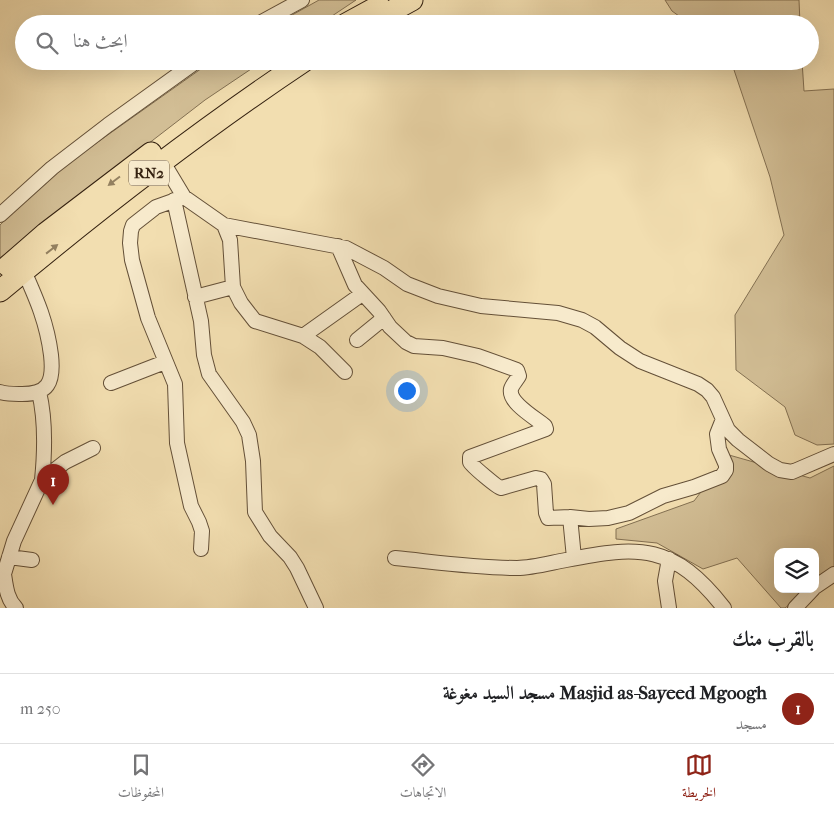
<!DOCTYPE html>
<html lang="ar">
<head>
<meta charset="utf-8">
<style>
  body { margin:0; font-family:"IM FELL French Canon",Amiri,serif; background:#f2f2f2; color:#202124; direction:rtl }
  .controls { position:absolute; right:15px; bottom:15px; display:grid; overflow:hidden; border-radius:10px; box-shadow:0 5px 20px #0002 }
  .controls button { width:45px; height:45px; display:grid; place-items:center; padding:0; border:0; border-bottom:1px solid #e0e0e0; background:#fff; color:#202124; font:25px sans-serif }
  .you { position:absolute; left:406px; top:390px; width:18px; height:18px; margin:-12px; border:4px solid #fff; border-radius:50%; background:#1a73e8; box-shadow:0 0 0 8px #1a73e833 }
  .badge { display:grid; place-items:center; width:32px; height:32px; border-radius:50%; background:#8f2418; color:#fff; font-size:16px; font-weight:700 }
  .pin { position:absolute; translate:-50% -41px; filter:drop-shadow(0 1px 2px #0008) }
  .pin::after { content:''; position:absolute; top:26px; width:18px; height:15px; background:inherit; clip-path:polygon(0 0,100% 0,50% 100%) }
  .list { margin:0; padding:0; list-style:none }
  h2 { display:flex; justify-content:space-between; align-items:center; height:65px; margin:0; padding:0 20px; font-size:21px }
  h2 small { font-size:16px; font-weight:400; color:#757577 }
  .list li { display:grid; grid-template-columns:32px 1fr auto; gap:15px; align-items:center; box-sizing:border-box; height:70px; padding:0 20px; border-top:1px solid #e0e0e0 }
  .list b { display:block; font-size:19px; white-space:nowrap }
  .list p { margin:0; font-size:16px; white-space:nowrap; color:#757577 }
  .list em { font-size:16px; font-style:normal; color:#757577 }
  .icon { flex:none; width:28px; height:28px; fill:none; stroke:currentColor; stroke-width:2; stroke-linecap:round; stroke-linejoin:round }
  .map { position:relative; flex:none; width:834px; height:608px; overflow:hidden; direction:ltr }
  .search { position:absolute; background:#fff; box-shadow:0 5px 20px #0002; left:15px; right:15px; top:15px; height:55px; display:flex; align-items:center; gap:12px; box-sizing:border-box; padding:0 18px; border-radius:28px; color:#757577; font-size:19px }
  .sheet { height:135px; background:#fff }
  nav { display:flex; justify-content:space-around; align-items:center; box-sizing:border-box; height:70px; border-top:1px solid #e0e0e0; background:#fff; font-size:14px; color:#757577 }
  nav a { display:grid; justify-items:center; gap:2px }
  nav .on { color:#8f2418 }
  .map>svg:first-child { display:block }
  .green { fill:#d2be95; stroke:#837052 }
  .lines { fill:none; stroke-linecap:round; stroke-linejoin:round }
  .minor-casing { stroke:#645038; stroke-width:16 }
  .highway-casing { stroke:#342110; stroke-width:23 }
  .minor { stroke:#f7eacc; stroke-width:14 }
  .highway { stroke:#f2deb0; stroke-width:21 }
  .oneway { fill:#938060 }
  .labels { text-anchor:middle; stroke-width:4; stroke-linejoin:round; paint-order:stroke }
  .shield { fill:#f7eacc; stroke:#6e5d48; stroke-width:1 }
  .shield-label { font-size:15px; font-weight:bold; fill:#342110 }
</style>
</head>
<body>
<div class="map">
<svg width="834" height="608" viewBox="0 0 834 608">
  <rect width="100%" height="100%" fill="#f2deb0"/>
  <filter id="stains"><feTurbulence type="fractalNoise" baseFrequency=".004" numOctaves="4"/><feColorMatrix values="0 0 0 0 .2 0 0 0 0 .09 0 0 0 0 .02 0 0 0 .5 -.17"/></filter>
  <radialGradient id="worn" r=".72"><stop offset=".6" stop-color="#630" stop-opacity="0"/><stop offset="1" stop-color="#630" stop-opacity=".3"/></radialGradient>
  <!-- green -->
  <path class="green" d="M 319,0 L 356,0 L 320,24 L 276,24 Z
    M 665,0 L 799,0 L 800,24 L 690,24 L 672,11 Z
    M 212,61 L 263,61 L 205,100 L 0,258 L 0,225 L 47,178 Z
    M 731,61 L 802,61 L 804,91 L 834,89 L 834,444 L 817,445 L 795,435 L 785,407 L 736,370 L 735,315 L 784,235 L 770,177 Z
    M 729,455 L 810,478 L 834,466 L 834,570 L 815,584 L 815,552 L 778,552 L 778,589 L 809,589 L 785,608 L 781,608 L 737,558 L 703,569 L 657,543 L 616,539 L 616,529 L 694,501 Z"/>
  <g class="lines">
    <defs>
      <path id="minor" d="M 258,24 L 302,0
        M 163,162 L 184,197 L 156,207 L 133,225 L 131,231 L 130,243 L 132,260 L 148,318 L 175,384 L 177,443 L 191,506 L 199,522 L 202,531 L 201,549
        M 184,197 L 224,225 L 230,240 L 233,287 L 241,303 L 255,321 L 303,336 L 320,347 L 345,372
        M 174,200 L 201,321 L 204,355 L 209,374 L 243,422 L 249,435 L 253,461 L 255,512 L 270,536 L 290,557 L 297,568 L 316,608
        M 0,215 L 52,168 L 108,125 L 197,61
        M 224,225 L 346,248 L 384,268 L 407,284 L 438,296 L 481,306 L 558,313 L 582,320 L 595,327 L 620,348 L 640,361 L 698,384 L 707,390 L 713,397 L 728,430 L 738,440 L 769,464 L 780,470 L 792,472 L 834,454
        M 338,246 L 355,285 L 379,311 L 390,327 L 406,342 L 414,346 L 443,348 L 478,356 L 517,370 L 519,376 C 516,381 512,385 511,389 C 508,403 536,418 545,426 L 546,429 L 470,457 L 470,462 C 472,466 497,487 501,488 L 536,478 L 541,479 L 544,484 L 546,513 L 548,518 L 570,517
        M 195,297 L 233,287
        M 303,336 L 362,294
        M 357,340 L 384,318
        M 111,383 L 165,362
        M 0,392 C 6,394 13,394 19,394 C 49,395 54,382 51,355 C 47,323 37,300 24,271
        M 39,392 C 46,421 45,450 42,480
        M 9,557 L 32,560
        M 395,558 C 435,562 476,568 517,568 C 532,568 550,563 566,560 C 640,545 674,544 724,608
        M 574,558 L 570,517 L 589,519 L 608,518 L 629,513 L 663,496 L 694,487 L 722,476 L 726,470 L 726,465 L 719,449 L 717,434 L 723,419
        M 4,574 L 14,541 L 42,480 L 65,462 L 93,448
        M 0,575 L 4,574 C 6,587 7,599 16,608
        M 815,587 L 834,574
        M 669,608 L 665,581 L 669,559
        M 795,608 L 813,589"/>
      <path id="highway" d="M 346,24 L 379,6
        M 368,24 L 412,0
        M 8,266 L 46,233 L 151,153
        M 0,291 C 97,210 199,131 304,61"/>
    </defs>
    <!-- minor casing -->
    <use href="#minor" class="minor-casing"/>
    <!-- highway casing -->
    <use href="#highway" class="highway-casing"/>
    <!-- minor -->
    <use href="#minor" class="minor"/>
    <!-- highway -->
    <use href="#highway" class="highway"/>
  </g>
  <!-- one-way arrows -->
  <defs><path id="oneway-solid" d="M-6-.8H1V-3.2L6.5 0L1 3.2V.8H-6Z" transform="scale(1.25)"/></defs>
  <g class="oneway">
    <use href="#oneway-solid" transform="translate(114 181) rotate(143)"/>
    <use href="#oneway-solid" transform="translate(52 249) rotate(-38)"/>
  </g>
  <g class="labels">
    <!-- shield labels -->
    <rect class="shield" x="129" y="160.5" width="40" height="25" rx="4"/>
    <g class="shield-label">
      <text x="149" y="178">RN2</text>
    </g>
  </g>
  <rect width="100%" height="100%" filter="url(#stains)"/>
  <rect width="100%" height="100%" fill="url(#worn)"/>
</svg>
<div class="controls">
<button><svg class="icon" aria-label="layers" viewBox="0 0 24 24"><path d="M12 4l9 5-9 5-9-5zM3 14l9 5 9-5"/></svg></button>
</div>
<div class="you"></div>
<div class="pin badge" style="left:53px;top:505px">1</div>
<div class="search"><svg class="icon" aria-label="search" viewBox="0 0 24 24"><circle cx="10" cy="10" r="6"/><path d="M15 15l6 6"/></svg>ابحث هنا</div>
</div>
<section class="sheet">
<h2>بالقرب منك<small></small></h2>
<ul class="list">
<li><span class="badge">1</span><div><b>Masjid as-Sayeed Mgoogh مسجد السيد مغوغة</b><p>مسجد</p></div><em>250 m</em></li>
</ul>
</section>
<nav>
<a class="on"><svg class="icon" aria-label="map" viewBox="0 0 24 24"><path d="M3 6l6-2 6 2 6-2v14l-6 2-6-2-6 2zM9 4v14M15 6v14"/></svg>الخريطة</a>
<a><svg class="icon" aria-label="directions" viewBox="0 0 24 24"><path d="M12 3l9 9-9 9-9-9zM9 14v-3h6M13 9l2 2-2 2"/></svg>الاتجاهات</a>
<a><svg class="icon" aria-label="saved" viewBox="0 0 24 24"><path d="M7 4h10v16l-5-4-5 4z"/></svg>المحفوظات</a>
</nav>
</body>
</html>
